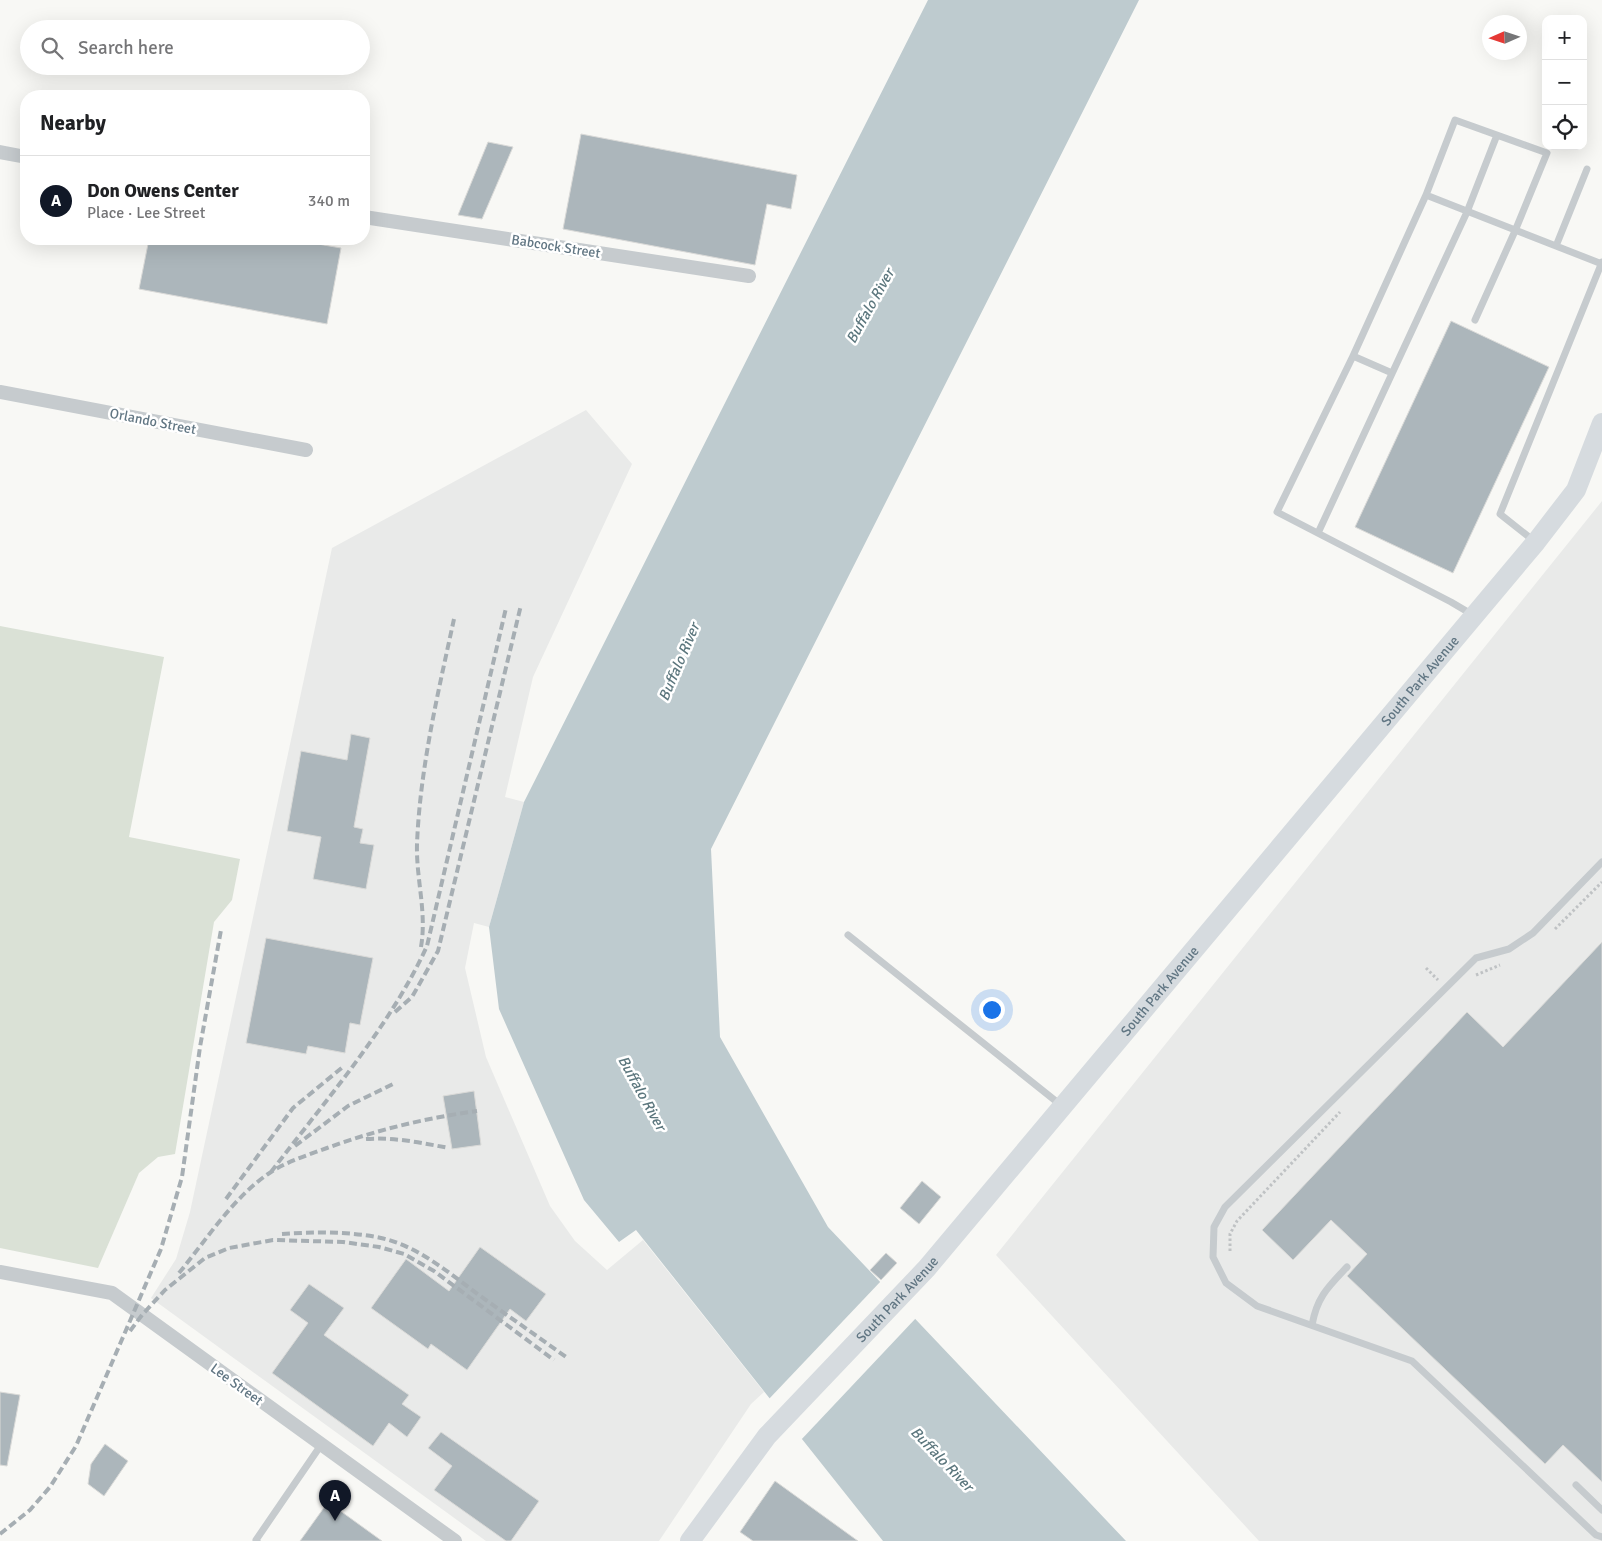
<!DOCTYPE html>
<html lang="en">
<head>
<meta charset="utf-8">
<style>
  body { margin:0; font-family:Signika,sans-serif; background:#f2f2f2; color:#202124 }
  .controls { position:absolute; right:15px; top:15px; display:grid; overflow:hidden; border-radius:10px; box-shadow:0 5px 20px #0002 }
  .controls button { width:45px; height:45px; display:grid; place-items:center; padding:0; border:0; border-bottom:1px solid #e0e0e0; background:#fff; color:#202124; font:25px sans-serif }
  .compass { position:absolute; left:1482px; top:15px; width:45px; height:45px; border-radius:50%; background:#fff; box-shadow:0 5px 20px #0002; rotate:267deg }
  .you { position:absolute; left:991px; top:1009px; width:18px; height:18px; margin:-12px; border:4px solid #fff; border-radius:50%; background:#1a73e8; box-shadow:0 0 0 8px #1a73e833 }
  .badge { display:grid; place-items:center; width:32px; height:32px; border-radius:50%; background:#111827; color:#fff; font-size:16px; font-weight:700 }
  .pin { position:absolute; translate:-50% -41px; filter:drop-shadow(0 1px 2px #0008) }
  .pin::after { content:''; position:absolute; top:26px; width:18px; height:15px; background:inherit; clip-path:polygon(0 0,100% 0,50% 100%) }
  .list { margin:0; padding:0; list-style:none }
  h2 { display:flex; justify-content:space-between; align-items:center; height:65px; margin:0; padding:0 20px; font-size:21px }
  h2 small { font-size:16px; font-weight:400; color:#757577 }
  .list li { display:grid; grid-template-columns:32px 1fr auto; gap:15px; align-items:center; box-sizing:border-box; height:90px; padding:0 20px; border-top:1px solid #e0e0e0 }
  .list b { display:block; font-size:19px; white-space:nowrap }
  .list p { margin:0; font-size:16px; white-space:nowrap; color:#757577 }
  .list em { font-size:16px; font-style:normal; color:#757577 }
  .icon { flex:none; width:28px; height:28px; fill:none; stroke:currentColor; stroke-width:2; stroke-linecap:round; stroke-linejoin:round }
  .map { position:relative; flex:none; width:1602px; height:1541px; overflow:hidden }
  .search { position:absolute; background:#fff; box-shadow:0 5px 20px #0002; left:20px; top:20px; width:350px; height:55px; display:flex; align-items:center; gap:12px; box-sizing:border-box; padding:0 18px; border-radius:28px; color:#757577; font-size:19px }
  .panel { position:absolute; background:#fff; box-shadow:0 5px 20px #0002; left:20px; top:90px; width:350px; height:155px; border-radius:20px }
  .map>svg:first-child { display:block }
  .built { fill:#e9eae9 }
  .green { fill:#dae1d6 }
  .water { fill:#becbcf }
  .pier { fill:#f8f8f5 }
  .building { fill:#acb6bb; stroke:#dadad8 }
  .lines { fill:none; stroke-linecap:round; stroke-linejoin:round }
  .path { stroke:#bfc2c4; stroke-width:3; stroke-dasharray:2.5 2.5; stroke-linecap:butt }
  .lane { stroke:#c6cbce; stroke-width:7 }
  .street { stroke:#c6cbce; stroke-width:14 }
  .secondary { stroke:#d6dbdf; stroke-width:20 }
  .rail { stroke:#a6aeb3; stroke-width:4; stroke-dasharray:8 4; stroke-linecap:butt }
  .labels { text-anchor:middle; stroke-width:5; stroke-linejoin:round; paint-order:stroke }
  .street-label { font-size:14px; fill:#617683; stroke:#fff }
  .water-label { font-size:15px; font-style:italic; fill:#5b767d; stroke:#fff }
</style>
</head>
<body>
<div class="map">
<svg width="1602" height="1541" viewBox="0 0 1602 1541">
  <rect width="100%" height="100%" fill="#f8f8f5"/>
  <!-- built -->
  <path class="built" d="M 586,410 L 632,464 L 533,677 L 505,797 L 524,802 L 489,927 L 474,923 L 465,968 L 486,1057 L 550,1206 L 575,1241 L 607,1270 L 643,1240 L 764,1392 L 751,1404 L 659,1541 L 486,1541 L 151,1298 L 176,1259 L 190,1212 L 332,548 Z
    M 1602,501 L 1602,1541 L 1259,1541 L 996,1255 Z"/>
  <!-- green -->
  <path class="green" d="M 0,626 L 164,657 L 129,837 L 240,859 L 232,900 L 214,922 L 175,1154 L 158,1157 L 139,1173 L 98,1268 L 0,1248 Z"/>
  <!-- water -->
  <path class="water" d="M 928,0 L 1139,0 L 711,849 L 720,1037 L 828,1227 L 1126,1541 L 883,1541 L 636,1230 L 619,1242 L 584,1200 L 499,1009 L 489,927 L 524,802 Z"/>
  <!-- pier -->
  <path class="pier" d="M 881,1281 L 916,1318 L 800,1441 L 768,1400 Z"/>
  <!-- building -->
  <path class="building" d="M 581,134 L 797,175 L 791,209 L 767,204 L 755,265 L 563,229 Z
    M 488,142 L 513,147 L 482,219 L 458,215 Z
    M 149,239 L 289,239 L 341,248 L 327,324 L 139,289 Z
    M 1451,321 L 1549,367 L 1453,573 L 1355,527 Z
    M 351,734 L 370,738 L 354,827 L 363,829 L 360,843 L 374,845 L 366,889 L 313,879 L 321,837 L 287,831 L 301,751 L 347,760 Z
    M 266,938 L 373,958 L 360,1025 L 350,1023 L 345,1053 L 308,1046 L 306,1054 L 246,1043 Z
    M 1602,942 L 1602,1482 L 1563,1445 L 1545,1464 L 1347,1276 L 1367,1254 L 1331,1220 L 1293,1260 L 1262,1230 L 1467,1012 L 1503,1047 Z
    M 474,1091 L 481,1145 L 452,1149 L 443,1096 Z
    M 922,1181 L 941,1197 L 919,1224 L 900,1208 Z
    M 480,1247 L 546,1294 L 526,1321 L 510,1309 L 467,1370 L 431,1344 L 428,1349 L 371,1308 L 406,1259 L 449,1291 Z
    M 886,1253 L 897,1263 L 881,1280 L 870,1270 Z
    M 309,1284 L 344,1308 L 324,1335 L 409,1395 L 402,1404 L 421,1417 L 407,1437 L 389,1423 L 373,1446 L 272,1373 L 308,1323 L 290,1310 Z
    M 0,1392 L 20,1395 L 7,1466 L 0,1465 Z
    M 441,1432 L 539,1501 L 511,1541 L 506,1541 L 434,1490 L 452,1466 L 428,1448 Z
    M 105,1444 L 128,1461 L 104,1496 L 88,1484 L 91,1464 Z
    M 775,1481 L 858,1541 L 753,1541 L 740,1532 Z
    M 328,1502 L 382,1541 L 300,1541 Z"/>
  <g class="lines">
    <!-- path -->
    <path class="path" d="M 1555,929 L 1602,882
      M 1426,968 L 1438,980
      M 1476,975 L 1500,965
      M 1230,1251 L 1230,1234 L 1237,1221 L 1340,1112"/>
    <!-- lane -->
    <path class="lane" d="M 1426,195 L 1455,120 L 1547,153 L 1515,231 L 1475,320
      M 1556,246 L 1587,169
      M 1353,356 L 1392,373
      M 1318,533 L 1467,212 L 1497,135
      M 1534,541 L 1500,514 L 1602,262
      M 1473,615 L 1451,602 L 1277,512 L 1353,356 L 1426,195 L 1602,264
      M 1602,862 L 1533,933 L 1509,949 L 1476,958 L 1225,1207 L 1214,1227 L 1213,1257 L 1226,1283 L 1257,1306 L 1412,1361 L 1596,1535 L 1602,1537
      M 848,935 L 1062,1106
      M 1312,1325 C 1317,1297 1328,1287 1347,1267
      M 1576,1485 L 1602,1510
      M 257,1541 L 256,1540 L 321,1445"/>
    <!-- street -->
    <path class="street" d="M 0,152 L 26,157
      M 364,217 L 749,276
      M 0,392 L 306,450
      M 0,1272 L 112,1293 L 455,1541"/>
    <!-- secondary -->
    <path class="secondary" id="s1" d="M 690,1541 L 767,1436 L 927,1268 L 1536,542 L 1576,490 L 1602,423"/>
    <!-- rail -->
    <path class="rail" d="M 421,947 C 427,912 416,879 417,844 C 420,768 438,693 454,619
      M 395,1012 L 412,997 L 438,951 L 521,605
      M 366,1139 C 395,1137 422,1143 449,1148
      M 295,1146 L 348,1106 L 395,1083
      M 271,1172 C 325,1101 390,1027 427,946 L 506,608
      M 226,1199 L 293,1108 L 344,1066
      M 282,1234 C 314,1232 348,1231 381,1238 C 418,1246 449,1273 479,1295 C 508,1316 537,1336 566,1357
      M 179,1273 C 207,1239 234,1196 271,1172 C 288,1161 308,1155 327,1148 C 376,1130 426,1118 477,1111
      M 130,1331 L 142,1315 L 165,1290 L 205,1258 L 229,1248 L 273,1240 L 343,1242 L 379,1247 L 404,1254 L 434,1271 L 554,1360
      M 0,1534 L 30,1510 L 50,1487 L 76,1446 L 161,1249 L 182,1177 L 200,1047 L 221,930"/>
  </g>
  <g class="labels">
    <!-- street labels -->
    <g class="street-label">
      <text transform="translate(556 246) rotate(9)" y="5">Babcock Street</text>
      <text transform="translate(153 421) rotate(11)" y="5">Orlando Street</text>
      <text dy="5" stroke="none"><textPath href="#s1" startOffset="1129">South Park Avenue</textPath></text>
      <text dy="5" stroke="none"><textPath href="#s1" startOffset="724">South Park Avenue</textPath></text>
      <text dy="5" stroke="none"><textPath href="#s1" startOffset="319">South Park Avenue</textPath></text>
      <text transform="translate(237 1384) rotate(36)" y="5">Lee Street</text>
    </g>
    <!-- water labels -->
    <g class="water-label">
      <text transform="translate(870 306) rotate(-61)" y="5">Buffalo River</text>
      <text transform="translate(679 662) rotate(-67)" y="5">Buffalo River</text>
      <text transform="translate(642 1093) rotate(61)" y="5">Buffalo River</text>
      <text transform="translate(942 1459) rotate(46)" y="5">Buffalo River</text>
    </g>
  </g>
</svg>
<div class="controls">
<button>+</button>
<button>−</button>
<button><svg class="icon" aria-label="locate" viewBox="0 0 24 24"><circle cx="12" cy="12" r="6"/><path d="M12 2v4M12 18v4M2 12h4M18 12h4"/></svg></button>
</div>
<svg class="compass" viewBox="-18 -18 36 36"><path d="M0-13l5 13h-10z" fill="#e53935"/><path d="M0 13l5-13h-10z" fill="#757577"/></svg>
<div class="you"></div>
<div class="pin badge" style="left:335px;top:1521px">A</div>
<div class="search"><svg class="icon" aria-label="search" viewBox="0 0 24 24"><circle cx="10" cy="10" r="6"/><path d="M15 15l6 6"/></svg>Search here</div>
<section class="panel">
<h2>Nearby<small></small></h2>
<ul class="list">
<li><span class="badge">A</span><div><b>Don Owens Center</b><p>Place · Lee Street</p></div><em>340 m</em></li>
</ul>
</section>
</div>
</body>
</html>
